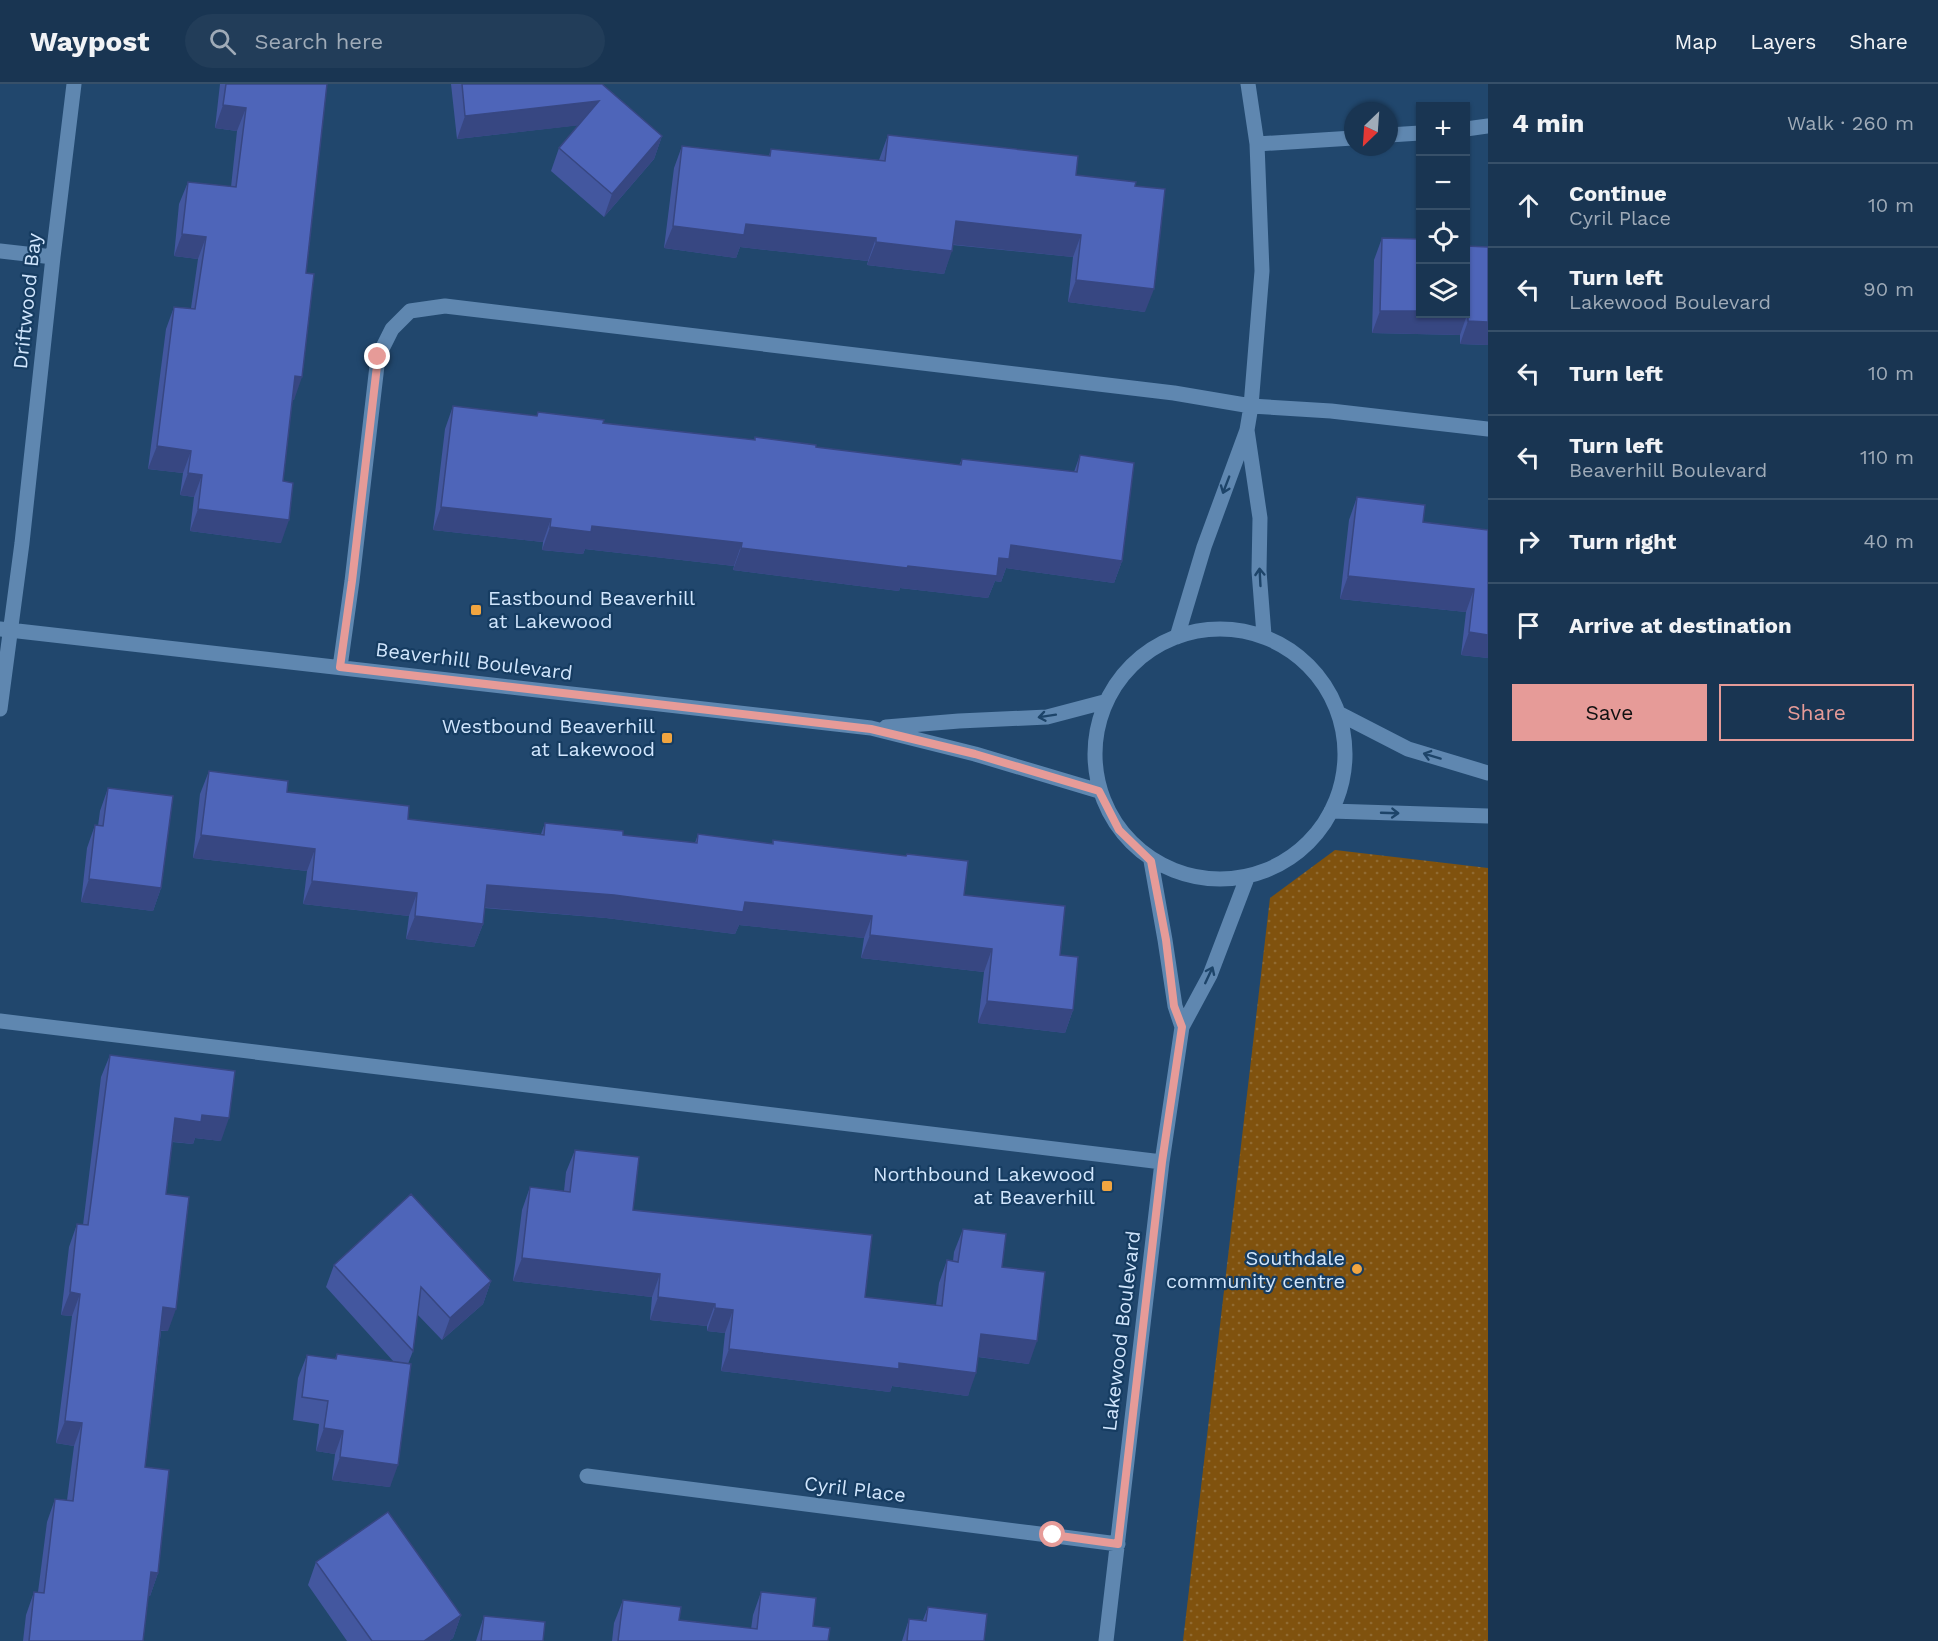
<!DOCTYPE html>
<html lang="en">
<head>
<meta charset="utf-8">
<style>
  body { margin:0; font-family:"Work Sans",sans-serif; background:#223d59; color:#f1f3f6 }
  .controls { position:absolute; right:18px; top:18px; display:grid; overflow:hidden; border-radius:0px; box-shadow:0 2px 4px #0004 }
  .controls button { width:54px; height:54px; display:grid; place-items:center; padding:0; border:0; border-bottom:2px solid #375069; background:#193552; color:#f1f3f6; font:30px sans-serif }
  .compass { position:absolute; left:1344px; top:18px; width:54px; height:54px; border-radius:50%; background:#193552; box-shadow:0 2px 4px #0004; rotate:205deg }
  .stop { position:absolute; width:18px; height:18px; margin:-14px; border:4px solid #e69b98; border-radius:50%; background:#fff }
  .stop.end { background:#e69b98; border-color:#fff; box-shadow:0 2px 6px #0008 }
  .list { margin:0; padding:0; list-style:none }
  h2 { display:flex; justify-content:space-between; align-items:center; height:78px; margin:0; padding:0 24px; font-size:26px }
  h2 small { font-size:20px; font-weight:400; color:#9fabb8 }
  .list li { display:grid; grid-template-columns:39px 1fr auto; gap:18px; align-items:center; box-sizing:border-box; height:84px; padding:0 24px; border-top:2px solid #375069 }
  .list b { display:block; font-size:22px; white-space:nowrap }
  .list p { margin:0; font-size:20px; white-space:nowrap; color:#9fabb8 }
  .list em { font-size:20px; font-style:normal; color:#9fabb8 }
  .actions { display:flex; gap:12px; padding:18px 24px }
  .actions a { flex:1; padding:14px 0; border:2px solid #e69b98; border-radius:0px; text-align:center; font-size:21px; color:#e69b98 }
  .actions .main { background:#e69b98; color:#111 }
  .icon { flex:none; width:33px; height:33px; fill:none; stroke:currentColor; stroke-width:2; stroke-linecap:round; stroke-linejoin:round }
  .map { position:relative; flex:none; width:1488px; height:1557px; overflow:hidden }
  header { display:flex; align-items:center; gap:36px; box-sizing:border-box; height:84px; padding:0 30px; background:#193552; border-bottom:2px solid #375069 }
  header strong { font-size:28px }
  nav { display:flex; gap:33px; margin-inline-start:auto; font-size:21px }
  .search { width:420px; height:54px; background:#223d59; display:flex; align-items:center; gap:15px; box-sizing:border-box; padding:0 21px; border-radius:33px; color:#9fabb8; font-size:22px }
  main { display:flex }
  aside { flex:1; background:#193552 }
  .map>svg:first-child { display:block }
  .park { fill:url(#park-dots) }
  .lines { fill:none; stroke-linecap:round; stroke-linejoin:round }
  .minor { stroke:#5f87b0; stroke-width:15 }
  .wall { fill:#43579f }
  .shaded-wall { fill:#374782 }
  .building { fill:#4e65b9; stroke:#374782; stroke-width:1.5 }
  .oneway { stroke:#1d4469 }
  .route { stroke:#e69b98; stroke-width:8 }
  .poi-dot { fill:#f1a540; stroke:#163c61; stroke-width:2 }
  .labels { text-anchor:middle; stroke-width:4.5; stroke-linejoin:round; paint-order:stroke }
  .street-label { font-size:20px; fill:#d1e6fd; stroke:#163c61 }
  .poi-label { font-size:20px; fill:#d1e6fd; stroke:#163c61; text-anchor:end }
</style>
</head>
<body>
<header>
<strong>Waypost</strong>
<div class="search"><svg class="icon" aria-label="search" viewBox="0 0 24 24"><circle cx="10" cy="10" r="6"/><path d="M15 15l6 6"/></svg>Search here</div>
<nav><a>Map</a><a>Layers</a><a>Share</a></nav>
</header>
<main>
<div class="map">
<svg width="1488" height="1557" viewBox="0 0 1488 1557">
  <defs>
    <pattern id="park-dots" width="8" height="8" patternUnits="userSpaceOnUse" patternTransform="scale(1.5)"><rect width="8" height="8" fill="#80520e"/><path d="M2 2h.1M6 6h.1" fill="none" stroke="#916b32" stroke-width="1.8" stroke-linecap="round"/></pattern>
  </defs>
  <rect width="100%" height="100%" fill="#21476d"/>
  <!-- park -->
  <path class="park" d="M 1335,766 L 1488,784 L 1488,1557 L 1183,1557 L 1270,814 Z"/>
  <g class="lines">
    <!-- minor -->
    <path class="minor" d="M 1466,45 L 1488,42
      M 1389,51 L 1420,49
      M 1257,60 L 1353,54
      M 0,167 L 53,173
      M 1247,346 L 1260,434 L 1259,487 L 1264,551
      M1095 670a125 125 0 1 1 250 0a125 125 0 1 1-250 0Z
      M 0,545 L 871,644 L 975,670 L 1099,707
      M 1177,553 L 1204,463 L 1247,346 L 1251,322 L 1262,187 L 1257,60 L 1248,0
      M 340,583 L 352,497 L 378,273 L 392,245 L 410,227 L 445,222 L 1174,309 L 1251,322 L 1331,327 L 1488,345
      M 0,625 L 22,459 L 53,173 L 74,0
      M 1338,629 L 1408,665 L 1488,689
      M 886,643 L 959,637 L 1047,633 L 1104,618
      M 1331,727 L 1488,732
      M 1151,777 L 1165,856 L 1175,922 L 1182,943
      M 0,937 L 1162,1078
      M 587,1392 L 1118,1460
      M 1106,1557 L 1162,1078 L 1182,943 L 1210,891 L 1247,794"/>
  </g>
  <!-- wall -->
  <path class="wall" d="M 220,0 L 327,0 L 306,189 L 294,316 L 292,316 L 283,397 L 281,459 L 190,447 L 194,413 L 180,411 L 183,389 L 148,385 L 166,245 L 174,223 L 191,224 L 198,175 L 174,172 L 179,120 L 188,98 L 231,103 L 237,47 L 215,44 Z
    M 451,0 L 602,0 L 662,52 L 654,75 L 604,133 L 551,87 L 559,64 L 579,41 L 457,55 Z
    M 888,51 L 1076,91 L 1135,102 L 1145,228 L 1068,218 L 1073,173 L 953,161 L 944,190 L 867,181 L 868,177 L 740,163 L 736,174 L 664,164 L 674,84 L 682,62 L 769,72 L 771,65 L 879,76 Z
    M 1382,154 L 1420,230 L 1488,163 L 1488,261 L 1460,260 L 1460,251 L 1372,249 L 1374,176 Z
    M 453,322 L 537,332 L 538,328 L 603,339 L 754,356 L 755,353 L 816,363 L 959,381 L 962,375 L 1074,388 L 1080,371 L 1122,477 L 1114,499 L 1006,484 L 1001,498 L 995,497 L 988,514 L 900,504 L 899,507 L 733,486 L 734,482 L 585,465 L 583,470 L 542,466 L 543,458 L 433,446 L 445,345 Z
    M 1357,413 L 1423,438 L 1488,446 L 1488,574 L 1461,571 L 1466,528 L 1340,515 L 1349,436 Z
    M 209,687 L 287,708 L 408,735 L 541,750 L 545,739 L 623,751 L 695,759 L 698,750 L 772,760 L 773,756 L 964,811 L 1060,871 L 1073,926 L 1065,949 L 978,939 L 984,888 L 861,874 L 864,854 L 739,841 L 735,850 L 606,834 L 484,824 L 483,840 L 474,863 L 406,855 L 409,832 L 303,820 L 307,787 L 193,774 L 200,710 Z
    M 108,704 L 161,804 L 153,827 L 81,818 L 87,764 L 95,741 L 98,742 L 100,727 Z
    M 110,971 L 221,1057 L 195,1054 L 193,1060 L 172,1058 L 166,1110 L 168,1247 L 161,1247 L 145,1383 L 158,1489 L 150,1512 L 148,1512 L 143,1557 L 23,1557 L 26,1531 L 34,1508 L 38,1508 L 47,1438 L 55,1415 L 67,1416 L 74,1362 L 56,1359 L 72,1232 L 61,1231 L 69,1163 L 77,1140 L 83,1141 L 101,993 Z
    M 575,1066 L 633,1126 L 865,1213 L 936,1221 L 939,1199 L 947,1176 L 953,1177 L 954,1168 L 963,1145 L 1002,1183 L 1029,1280 L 978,1273 L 968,1312 L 892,1302 L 890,1308 L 721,1287 L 725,1249 L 707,1247 L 707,1242 L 650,1236 L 652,1213 L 513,1197 L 522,1126 L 530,1103 L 564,1107 L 566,1088 Z
    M 334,1181 L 491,1197 L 483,1220 L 442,1256 L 417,1230 L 413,1267 L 408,1280 L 390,1403 L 332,1396 L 335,1370 L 316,1367 L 319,1340 L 293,1336 L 298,1294 L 307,1271 L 335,1275 L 337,1270 L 394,1278 L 326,1203 Z
    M 316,1478 L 461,1531 L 453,1554 L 449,1557 L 347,1557 L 308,1501 Z
    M 761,1508 L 813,1542 L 828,1557 L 612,1557 L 614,1539 L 623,1516 L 679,1536 L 751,1545 L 753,1531 Z
    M 928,1523 L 984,1557 L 902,1557 L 909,1535 L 923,1536 Z
    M 484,1532 L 543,1557 L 476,1557 Z"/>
  <!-- shaded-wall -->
  <path class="shaded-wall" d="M 599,17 L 591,40 L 457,55 L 465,32 Z
    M 223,21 L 246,24 L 237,47 L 215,44 Z
    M 662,52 L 654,75 L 604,133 L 612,110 Z
    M 956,137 L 1081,151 L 1073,173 L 948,160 Z
    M 746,140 L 876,154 L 868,177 L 740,163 L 736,174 L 664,164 L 673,142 Z
    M 182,150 L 206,153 L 198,175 L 174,172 Z
    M 876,158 L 952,167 L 944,190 L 867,181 Z
    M 1076,196 L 1154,205 L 1145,228 L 1068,218 Z
    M 1380,227 L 1420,227 L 1420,230 L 1466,230 L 1466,228 L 1468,228 L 1460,251 L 1372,249 Z
    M 1468,237 L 1488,238 L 1488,261 L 1460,260 Z
    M 295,292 L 302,293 L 294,316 L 287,315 Z
    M 157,362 L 191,367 L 183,389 L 148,385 Z
    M 188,389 L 202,391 L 194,413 L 180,411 Z
    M 441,423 L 551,435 L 543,458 L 433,446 Z
    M 198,425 L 289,436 L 281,459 L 190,447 Z
    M 592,442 L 742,459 L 734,482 L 585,465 L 583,470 L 542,466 L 550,443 Z
    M 1011,461 L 1122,477 L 1114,499 L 1006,484 L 1001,498 L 995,497 L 988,514 L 900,504 L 899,507 L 733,486 L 741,464 L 908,482 L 999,474 Z
    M 1348,492 L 1474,505 L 1466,528 L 1340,515 Z
    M 1469,548 L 1488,551 L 1488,574 L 1461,571 Z
    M 201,751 L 315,765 L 307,787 L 193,774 Z
    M 89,795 L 161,804 L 153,827 L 81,818 Z
    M 312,797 L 417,809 L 409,832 L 303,820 Z
    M 487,801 L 745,818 L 872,832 L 864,854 L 739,841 L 735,850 L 606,834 L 479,823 Z
    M 415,832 L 483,840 L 474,863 L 406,855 Z
    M 870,851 L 992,865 L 984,888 L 861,874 Z
    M 987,917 L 1073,926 L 1065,949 L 978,939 Z
    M 202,1031 L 229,1034 L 221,1057 L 195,1054 L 193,1060 L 167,1057 L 175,1034 Z
    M 522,1174 L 660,1190 L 652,1213 L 513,1197 Z
    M 491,1197 L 483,1220 L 442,1256 L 450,1234 Z
    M 70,1208 L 80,1210 L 72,1232 L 61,1231 Z
    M 658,1213 L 715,1220 L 707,1242 L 650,1236 Z
    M 163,1223 L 176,1225 L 168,1247 L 155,1246 Z
    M 715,1224 L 733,1226 L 725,1249 L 707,1247 Z
    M 981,1250 L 1037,1257 L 1029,1280 L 973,1272 Z
    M 729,1265 L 899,1279 L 976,1289 L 968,1312 L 892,1302 L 890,1308 L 721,1287 Z
    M 65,1337 L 82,1339 L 74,1362 L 56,1359 Z
    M 324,1344 L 343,1347 L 335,1370 L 316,1367 Z
    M 340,1373 L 398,1381 L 390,1403 L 332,1396 Z
    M 151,1488 L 158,1489 L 150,1512 L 142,1511 Z
    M 461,1531 L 453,1554 L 449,1557 L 424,1557 Z"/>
  <!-- building -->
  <path class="building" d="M 226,0 L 327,0 L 306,189 L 314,190 L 302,293 L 295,292 L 283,397 L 293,399 L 289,436 L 198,425 L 202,391 L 188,389 L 191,367 L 157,362 L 174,223 L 195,225 L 206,153 L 182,150 L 188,98 L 236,103 L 246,24 L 223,21 Z
    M 462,0 L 602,0 L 662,52 L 612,110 L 559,64 L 599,17 L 465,32 Z
    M 888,51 L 1078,72 L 1076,91 L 1136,98 L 1135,102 L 1165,105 L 1154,205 L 1076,196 L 1081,151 L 956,137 L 952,167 L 876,158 L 876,154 L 746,140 L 744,151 L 673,142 L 682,62 L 770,72 L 771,65 L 885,77 Z
    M 1382,154 L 1420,155 L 1420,227 L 1380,227 Z
    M 1466,162 L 1488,163 L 1488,238 L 1468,237 L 1468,228 L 1466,228 Z
    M 453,322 L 537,332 L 538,328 L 604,336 L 603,339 L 755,356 L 755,353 L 816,361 L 816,363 L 961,381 L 962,375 L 1077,388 L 1080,371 L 1134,379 L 1122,477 L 1011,461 L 1009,475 L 999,474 L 997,492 L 908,482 L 907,484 L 741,464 L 742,459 L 592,442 L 591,448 L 550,443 L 551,435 L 441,423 Z
    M 1357,413 L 1425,421 L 1423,438 L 1488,446 L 1488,551 L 1469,548 L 1474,505 L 1348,492 Z
    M 209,687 L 288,697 L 287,708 L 409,722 L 408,735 L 544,751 L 545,739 L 623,747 L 623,751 L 697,759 L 698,750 L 773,760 L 773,756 L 906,772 L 907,770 L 968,777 L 964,811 L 1065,822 L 1060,871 L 1078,873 L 1073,926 L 987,917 L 992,865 L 870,851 L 872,832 L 745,818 L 743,828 L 614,811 L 487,801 L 483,840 L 415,832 L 417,809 L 312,797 L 315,765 L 201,751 Z
    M 108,704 L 173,712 L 161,804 L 89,795 L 95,741 L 103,742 Z
    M 110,971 L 235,987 L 229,1034 L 202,1031 L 201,1038 L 175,1034 L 166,1110 L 189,1113 L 176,1225 L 163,1223 L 145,1383 L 169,1386 L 158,1489 L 151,1488 L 143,1557 L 29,1557 L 34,1508 L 44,1509 L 55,1415 L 73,1417 L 82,1339 L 65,1337 L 80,1210 L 70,1208 L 77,1140 L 88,1141 Z
    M 575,1066 L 639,1073 L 633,1126 L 872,1151 L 865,1213 L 942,1222 L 947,1176 L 958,1178 L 963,1145 L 1006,1150 L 1002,1183 L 1045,1188 L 1037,1257 L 981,1250 L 976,1289 L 899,1279 L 899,1285 L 729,1265 L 733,1226 L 715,1224 L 715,1220 L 658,1213 L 660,1190 L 522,1174 L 530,1103 L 570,1108 Z
    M 411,1110 L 491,1197 L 450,1234 L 421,1203 L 413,1267 L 334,1181 Z
    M 337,1270 L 411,1280 L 398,1381 L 340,1373 L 343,1347 L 324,1344 L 328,1317 L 302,1313 L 307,1271 L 336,1275 Z
    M 388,1428 L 461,1531 L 424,1557 L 372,1557 L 316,1478 Z
    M 761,1508 L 816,1514 L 813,1542 L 830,1544 L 828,1557 L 618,1557 L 623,1516 L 681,1523 L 679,1536 L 757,1545 Z
    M 928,1523 L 987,1530 L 984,1557 L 907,1557 L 909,1535 L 926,1537 Z
    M 484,1532 L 545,1538 L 543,1557 L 481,1557 Z"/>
  <!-- one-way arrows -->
  <defs><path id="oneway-shaft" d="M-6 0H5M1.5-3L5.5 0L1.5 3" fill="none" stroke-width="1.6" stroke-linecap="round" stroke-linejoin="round" transform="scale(1.5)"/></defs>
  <g class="oneway">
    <use href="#oneway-shaft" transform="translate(1226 401) rotate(111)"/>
    <use href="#oneway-shaft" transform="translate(1260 493) rotate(-93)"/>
    <use href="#oneway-shaft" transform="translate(1047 632) rotate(171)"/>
    <use href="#oneway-shaft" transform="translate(1432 672) rotate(-163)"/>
    <use href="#oneway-shaft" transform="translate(1390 729) rotate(2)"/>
    <use href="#oneway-shaft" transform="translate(1209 891) rotate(-65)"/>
  </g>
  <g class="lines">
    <!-- route -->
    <path class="route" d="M 378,273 L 352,497 L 340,583 L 871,645 L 975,670 L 1099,707 L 1119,746 L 1151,777 L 1166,856 L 1174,922 L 1182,943 L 1162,1078 L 1118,1460 L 1053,1451"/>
  </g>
  <!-- markers -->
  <g class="poi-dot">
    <rect x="470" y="520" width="12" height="12" rx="3"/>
    <rect x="661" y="648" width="12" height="12" rx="3"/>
    <rect x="1101" y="1096" width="12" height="12" rx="3"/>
    <circle cx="1357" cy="1185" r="6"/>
  </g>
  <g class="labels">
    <!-- street labels -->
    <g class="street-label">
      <text transform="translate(27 217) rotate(-84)" y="7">Driftwood Bay</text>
      <text transform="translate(474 577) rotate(7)" y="7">Beaverhill Boulevard</text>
      <text transform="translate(1121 1247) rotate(-83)" y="7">Lakewood Boulevard</text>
      <text transform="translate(855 1405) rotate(7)" y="7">Cyril Place</text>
    </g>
    <!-- poi labels -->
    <g class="poi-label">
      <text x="488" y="521" text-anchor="start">Eastbound Beaverhill<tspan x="488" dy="23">at Lakewood</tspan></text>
      <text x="655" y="649">Westbound Beaverhill<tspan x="655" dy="23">at Lakewood</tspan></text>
      <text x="1095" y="1097">Northbound Lakewood<tspan x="1095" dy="23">at Beaverhill</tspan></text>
      <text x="1345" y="1181">Southdale<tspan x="1345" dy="23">community centre</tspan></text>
    </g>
  </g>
</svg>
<div class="controls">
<button>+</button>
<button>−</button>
<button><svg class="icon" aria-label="locate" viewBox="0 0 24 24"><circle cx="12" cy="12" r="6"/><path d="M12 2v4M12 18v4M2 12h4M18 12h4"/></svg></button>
<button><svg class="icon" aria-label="layers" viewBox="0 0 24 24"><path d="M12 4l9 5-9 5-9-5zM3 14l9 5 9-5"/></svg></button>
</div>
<svg class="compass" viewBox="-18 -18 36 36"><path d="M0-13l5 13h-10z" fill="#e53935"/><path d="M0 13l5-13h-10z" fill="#9fabb8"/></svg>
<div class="stop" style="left:1053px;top:1451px"></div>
<div class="stop end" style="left:378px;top:273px"></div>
</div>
<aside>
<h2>4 min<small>Walk · 260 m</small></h2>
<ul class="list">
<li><svg class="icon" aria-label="ahead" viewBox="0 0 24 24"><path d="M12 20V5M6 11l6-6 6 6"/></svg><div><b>Continue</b><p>Cyril Place</p></div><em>10 m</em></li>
<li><svg class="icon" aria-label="left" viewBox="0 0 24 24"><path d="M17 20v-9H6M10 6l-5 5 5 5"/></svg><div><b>Turn left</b><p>Lakewood Boulevard</p></div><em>90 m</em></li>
<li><svg class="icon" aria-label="left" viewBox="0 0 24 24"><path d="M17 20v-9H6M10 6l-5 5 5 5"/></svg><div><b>Turn left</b></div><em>10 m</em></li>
<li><svg class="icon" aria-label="left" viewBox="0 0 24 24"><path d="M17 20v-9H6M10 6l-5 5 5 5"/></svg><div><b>Turn left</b><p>Beaverhill Boulevard</p></div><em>110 m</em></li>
<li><svg class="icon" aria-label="right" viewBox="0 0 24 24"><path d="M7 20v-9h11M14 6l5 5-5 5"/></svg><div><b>Turn right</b></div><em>40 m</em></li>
<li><svg class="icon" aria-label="arrive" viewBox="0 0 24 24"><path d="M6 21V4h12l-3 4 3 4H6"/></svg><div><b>Arrive at destination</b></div></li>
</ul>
<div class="actions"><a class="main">Save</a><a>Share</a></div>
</aside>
</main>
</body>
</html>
